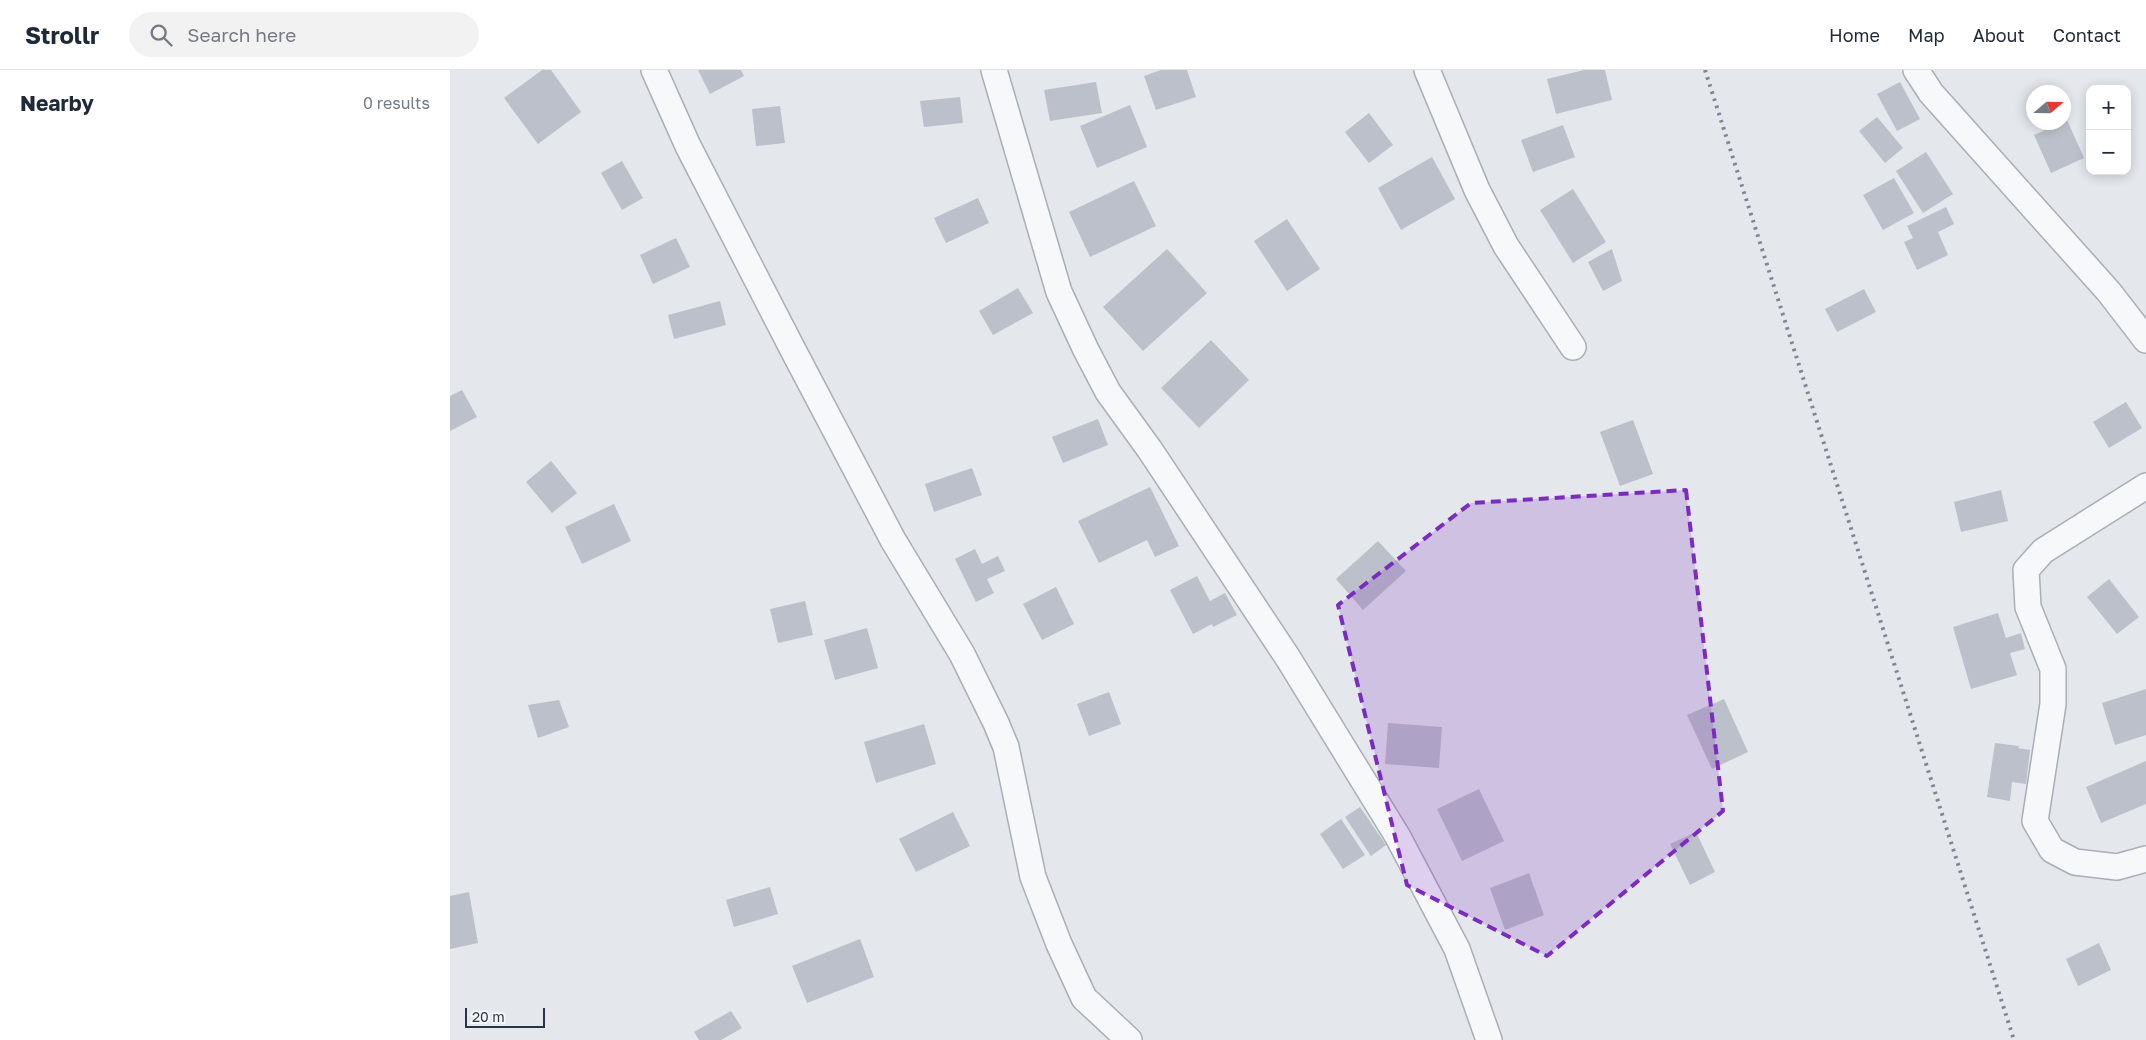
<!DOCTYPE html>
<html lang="en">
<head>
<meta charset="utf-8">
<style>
  body { margin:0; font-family:"Golos Text",sans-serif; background:#f2f2f3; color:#1f2937 }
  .controls { position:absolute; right:15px; top:15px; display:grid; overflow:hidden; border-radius:10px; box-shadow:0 2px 12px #0003 }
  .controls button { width:45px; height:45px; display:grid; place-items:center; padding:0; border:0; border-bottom:1px solid #e0e1e3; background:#fff; color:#1f2937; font:25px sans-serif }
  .compass { position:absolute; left:1576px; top:15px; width:45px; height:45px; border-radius:50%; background:#fff; box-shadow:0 2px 12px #0003; rotate:70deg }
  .scale { position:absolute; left:15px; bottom:12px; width:80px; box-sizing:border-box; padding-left:5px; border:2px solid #2b3445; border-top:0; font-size:14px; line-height:18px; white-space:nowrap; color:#2b3445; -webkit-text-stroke:4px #f4f6f9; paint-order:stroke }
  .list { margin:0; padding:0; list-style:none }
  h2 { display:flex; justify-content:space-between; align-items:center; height:65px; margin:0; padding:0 20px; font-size:21px }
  h2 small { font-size:16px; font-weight:400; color:#747a83 }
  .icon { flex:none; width:28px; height:28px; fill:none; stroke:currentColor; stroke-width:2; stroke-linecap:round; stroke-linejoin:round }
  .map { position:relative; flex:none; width:1696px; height:970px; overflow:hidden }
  header { display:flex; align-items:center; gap:30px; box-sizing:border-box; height:70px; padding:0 25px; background:#fff; border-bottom:1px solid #e0e1e3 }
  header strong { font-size:24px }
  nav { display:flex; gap:28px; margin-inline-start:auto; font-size:18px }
  .search { width:350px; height:45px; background:#f2f2f3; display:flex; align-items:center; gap:12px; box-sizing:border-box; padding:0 18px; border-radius:28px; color:#747a83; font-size:19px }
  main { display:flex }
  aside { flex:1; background:#fff }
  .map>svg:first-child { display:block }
  .building { fill:#bbc0ca }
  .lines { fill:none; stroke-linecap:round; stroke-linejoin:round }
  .minor-casing { stroke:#a9aeb7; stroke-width:28 }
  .minor { stroke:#f7f8fa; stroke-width:25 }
  .rail { stroke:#7d8696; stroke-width:4; stroke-dasharray:2.5 5; stroke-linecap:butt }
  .marked { fill:#7b2cbf; fill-opacity:0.2; stroke:#7b2cbf; stroke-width:4; stroke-dasharray:10 6; stroke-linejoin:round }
</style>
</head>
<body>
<header>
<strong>Strollr</strong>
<div class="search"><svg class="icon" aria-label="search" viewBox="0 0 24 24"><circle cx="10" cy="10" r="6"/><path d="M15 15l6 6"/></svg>Search here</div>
<nav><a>Home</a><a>Map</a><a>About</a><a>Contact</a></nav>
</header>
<main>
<aside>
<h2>Nearby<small>0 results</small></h2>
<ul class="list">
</ul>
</aside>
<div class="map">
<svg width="1696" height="970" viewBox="0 0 1696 970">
  <rect width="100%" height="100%" fill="#e4e7ec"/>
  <!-- building -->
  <path class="building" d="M 92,0 L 101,0 L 131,42 L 88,74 L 54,28 Z
    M 248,0 L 291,0 L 294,6 L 260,24 Z
    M 711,0 L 737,0 L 746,27 L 706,40 L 694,6 Z
    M 1134,0 L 1155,0 L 1162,30 L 1106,44 L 1097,9 Z
    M 646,12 L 652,43 L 600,51 L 594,20 Z
    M 1450,12 L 1470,49 L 1447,61 L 1427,24 Z
    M 510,27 L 513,53 L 474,57 L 470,31 Z
    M 680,35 L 697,77 L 647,98 L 630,56 Z
    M 330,36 L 335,73 L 306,76 L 302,39 Z
    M 919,43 L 943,75 L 919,93 L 895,62 Z
    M 1427,47 L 1453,78 L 1435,93 L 1409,61 Z
    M 1617,50 L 1634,88 L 1601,103 L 1584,65 Z
    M 1113,55 L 1125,87 L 1083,102 L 1071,70 Z
    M 1476,82 L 1503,124 L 1473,143 L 1446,101 Z
    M 982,87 L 1005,129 L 951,160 L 928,118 Z
    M 172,91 L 193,128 L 172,140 L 151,103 Z
    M 1444,108 L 1464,143 L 1433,160 L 1413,125 Z
    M 684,111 L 706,156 L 640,187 L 619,142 Z
    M 1123,119 L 1156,172 L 1123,193 L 1090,140 Z
    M 528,128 L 539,153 L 496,173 L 484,148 Z
    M 1496,137 L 1504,154 L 1488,162 L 1498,185 L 1467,200 L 1454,172 L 1463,168 L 1457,156 Z
    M 837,149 L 870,199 L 837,221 L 804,171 Z
    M 226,168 L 240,197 L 203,214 L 190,185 Z
    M 717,179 L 757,223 L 693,281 L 653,237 Z
    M 1162,179 L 1172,211 L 1153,221 L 1138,192 Z
    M 568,218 L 583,243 L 543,265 L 529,241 Z
    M 1414,219 L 1426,242 L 1387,262 L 1375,239 Z
    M 270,231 L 276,255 L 224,269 L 218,245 Z
    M 761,270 L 799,310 L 749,358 L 711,318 Z
    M 12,320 L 27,347 L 0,361 L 0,326 Z
    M 1676,332 L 1692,358 L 1659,378 L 1643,352 Z
    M 648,349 L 658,375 L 613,393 L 602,367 Z
    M 1183,350 L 1203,404 L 1170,416 L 1150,362 Z
    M 101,391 L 127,423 L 102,443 L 76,412 Z
    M 522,398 L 532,425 L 484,442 L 475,414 Z
    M 700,417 L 729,476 L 705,487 L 697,470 L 649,493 L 628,451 Z
    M 1551,420 L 1558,451 L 1511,462 L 1504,432 Z
    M 164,434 L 181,471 L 132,494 L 115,457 Z
    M 928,471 L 956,501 L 913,540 L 886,509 Z
    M 525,479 L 532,494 L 548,486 L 555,501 L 537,509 L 544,523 L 526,532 L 505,489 Z
    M 747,506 L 760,531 L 775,523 L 787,545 L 763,557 L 762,554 L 743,564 L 720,520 Z
    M 1659,509 L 1689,547 L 1667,564 L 1637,527 Z
    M 606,517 L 624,554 L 592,570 L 573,534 Z
    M 355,531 L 363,565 L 328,573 L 320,539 Z
    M 1548,543 L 1556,568 L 1571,563 L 1575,579 L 1560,583 L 1567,605 L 1521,619 L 1503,557 Z
    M 417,558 L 428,598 L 385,610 L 374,570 Z
    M 1696,619 L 1696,665 L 1665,675 L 1652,633 Z
    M 659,622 L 671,654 L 639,666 L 627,634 Z
    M 1274,629 L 1298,682 L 1262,699 L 1237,645 Z
    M 109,630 L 119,657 L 88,668 L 78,635 Z
    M 938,653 L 992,657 L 989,698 L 935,694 Z
    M 474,654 L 486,694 L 426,713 L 414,672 Z
    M 1545,673 L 1569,676 L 1568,678 L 1580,680 L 1576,714 L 1562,712 L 1560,731 L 1537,727 Z
    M 1696,691 L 1696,734 L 1651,753 L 1636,717 Z
    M 1029,719 L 1054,771 L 1012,791 L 987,739 Z
    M 910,737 L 936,775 L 921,786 L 895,747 Z
    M 503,742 L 520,776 L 466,802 L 449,769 Z
    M 891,749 L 915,785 L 893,799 L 870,764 Z
    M 1246,762 L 1265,802 L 1240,815 L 1220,774 Z
    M 1079,803 L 1094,845 L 1055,860 L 1040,818 Z
    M 320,817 L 328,844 L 284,857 L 276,830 Z
    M 19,822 L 28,873 L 0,879 L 0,826 Z
    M 410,869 L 424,907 L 357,933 L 342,896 Z
    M 1649,873 L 1661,900 L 1628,916 L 1616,889 Z
    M 281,941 L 292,958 L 271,970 L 249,970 L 244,962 Z"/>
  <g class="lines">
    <defs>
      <path id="minor" d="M 204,0 L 238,76 L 342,278 L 443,470 L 512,584 L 546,653 L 556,677 L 583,807 L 609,874 L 634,928 L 679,970
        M 544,0 L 609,222 L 636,280 L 658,322 L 700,380 L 838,588 L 948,767 L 1007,879 L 1039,970
        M 977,0 L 1027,120 L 1056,176 L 1123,277
        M 1466,0 L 1481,23 L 1659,222 L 1696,270
        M 1696,416 L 1593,481 L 1576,500 L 1578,537 L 1603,599 L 1603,634 L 1585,751 L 1602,780 L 1625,792 L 1667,797 L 1696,789"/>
    </defs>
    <!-- minor casing -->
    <use href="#minor" class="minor-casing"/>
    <!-- minor -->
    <use href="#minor" class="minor"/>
    <!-- rail -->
    <path class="rail" d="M 1255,0 L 1564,970"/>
  </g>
  <!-- marked area -->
  <path class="marked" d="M 1236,420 L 1273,741 L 1097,886 L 957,815 L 888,535 L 1021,433 Z"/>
</svg>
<div class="controls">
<button>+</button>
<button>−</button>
</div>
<svg class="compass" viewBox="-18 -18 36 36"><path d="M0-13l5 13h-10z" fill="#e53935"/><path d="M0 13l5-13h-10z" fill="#747a83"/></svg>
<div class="scale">20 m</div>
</div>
</main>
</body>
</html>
